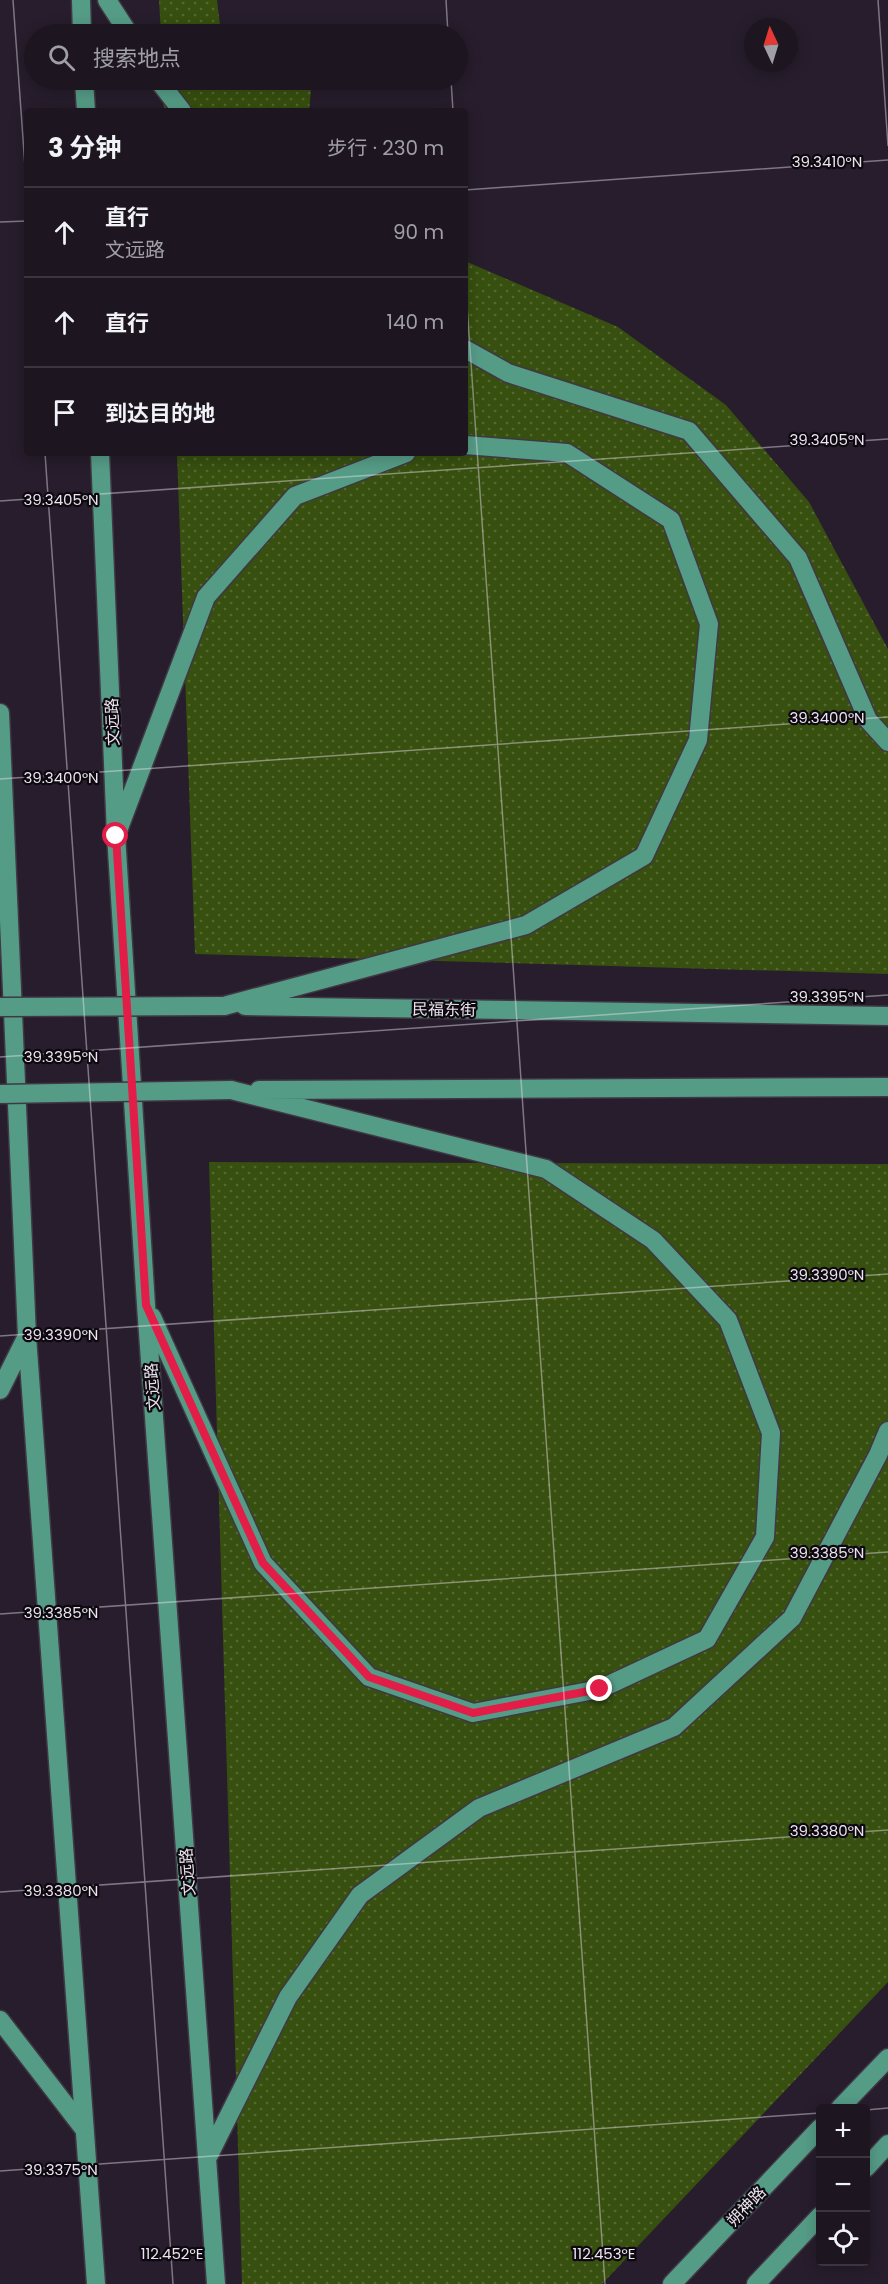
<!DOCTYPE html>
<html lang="zh">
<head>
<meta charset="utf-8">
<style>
  body { margin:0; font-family:Poppins,"Noto Sans SC",sans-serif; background:#251f2a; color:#f1f3f6 }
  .controls { position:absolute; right:18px; bottom:18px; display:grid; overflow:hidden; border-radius:6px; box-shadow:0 3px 15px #0003 }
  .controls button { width:54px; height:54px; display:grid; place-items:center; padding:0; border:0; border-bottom:2px solid #3b353f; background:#1d1621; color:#f1f3f6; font:30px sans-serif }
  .compass { position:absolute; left:744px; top:18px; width:54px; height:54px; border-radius:50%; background:#1d1621; box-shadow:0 3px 15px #0003; rotate:356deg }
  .stop { position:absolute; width:18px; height:18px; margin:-14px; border:4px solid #e11d48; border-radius:50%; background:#fff }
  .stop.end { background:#e11d48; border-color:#fff; box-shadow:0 2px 6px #0008 }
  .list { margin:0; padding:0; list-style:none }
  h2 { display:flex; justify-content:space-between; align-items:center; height:78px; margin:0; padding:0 24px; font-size:26px }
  h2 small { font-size:20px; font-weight:400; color:#a09fa5 }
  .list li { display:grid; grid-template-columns:39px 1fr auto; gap:18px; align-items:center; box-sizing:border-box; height:90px; padding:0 24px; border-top:2px solid #3b353f }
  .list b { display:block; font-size:22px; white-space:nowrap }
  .list p { margin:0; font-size:20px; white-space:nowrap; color:#a09fa5 }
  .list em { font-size:20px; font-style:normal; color:#a09fa5 }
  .icon { flex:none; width:33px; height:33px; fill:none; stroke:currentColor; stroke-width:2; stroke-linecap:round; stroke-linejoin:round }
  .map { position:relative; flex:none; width:888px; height:2284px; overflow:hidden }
  .search { position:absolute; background:#1d1621; box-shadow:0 3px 15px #0003; left:24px; top:24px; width:444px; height:66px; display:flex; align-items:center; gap:15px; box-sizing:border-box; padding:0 21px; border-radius:33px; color:#a09fa5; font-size:22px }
  .panel { position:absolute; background:#1d1621; box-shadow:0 3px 15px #0003; left:24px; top:108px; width:444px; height:348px; border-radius:6px }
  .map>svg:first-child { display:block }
  .grass { fill:url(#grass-dots) }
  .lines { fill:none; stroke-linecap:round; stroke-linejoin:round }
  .major-casing { stroke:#403844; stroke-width:21 }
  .major { stroke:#559c87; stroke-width:18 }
  .major-bridge-casing { stroke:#403844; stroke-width:21; stroke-linecap:butt }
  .major-bridge { stroke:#559c87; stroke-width:18 }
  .route { stroke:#e11d48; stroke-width:8 }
  .ticks { fill:none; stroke:#eae4ee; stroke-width:1.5; stroke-opacity:0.45 }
  .labels { text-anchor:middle; stroke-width:4.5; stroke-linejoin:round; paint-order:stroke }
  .street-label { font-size:16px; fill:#eae4ee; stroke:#0e0910 }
  .ticks-label { font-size:15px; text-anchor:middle; fill:#eae4ee; stroke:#0e0910; stroke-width:4.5; stroke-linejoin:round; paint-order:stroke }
</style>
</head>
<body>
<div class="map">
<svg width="888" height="2284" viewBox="0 0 888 2284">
  <defs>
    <pattern id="grass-dots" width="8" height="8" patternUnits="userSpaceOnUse" patternTransform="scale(1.5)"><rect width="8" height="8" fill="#374f0f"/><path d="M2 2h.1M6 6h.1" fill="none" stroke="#546832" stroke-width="1.8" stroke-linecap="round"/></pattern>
  </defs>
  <rect width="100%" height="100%" fill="#271d2c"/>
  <!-- grass -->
  <path class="grass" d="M 159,0 L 217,0 L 221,34 L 161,34 Z
    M 162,80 L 312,80 L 309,111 L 164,111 Z
    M 465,261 L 618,327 L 726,405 L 809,502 L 888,649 L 888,974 L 195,954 L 177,453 L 465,453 Z
    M 209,1162 L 888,1164 L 888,1982 L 602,2284 L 242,2284 Z"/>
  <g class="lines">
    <defs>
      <path id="major" d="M 81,0 L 82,34
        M 107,0 L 129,34
        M 84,80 L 86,111
        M 158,80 L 182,111
        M 465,349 L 508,373 L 689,431 L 798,558 L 868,720 L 888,742
        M 100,453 L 116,835 L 146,1305 L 216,2284
        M 0,713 L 27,1336 L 96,2284
        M 119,828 L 206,597 L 295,496 L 406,453
        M 224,1006 L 526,925 L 644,856 L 698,740 L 709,624 L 671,520 L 567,453 L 465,445
        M 245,1006 L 888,1016
        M 259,1090 L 888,1087
        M 152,1317 L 263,1563 L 369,1677 L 473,1713 L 600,1689 L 707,1639 L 765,1537 L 771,1433 L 728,1320 L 653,1240 L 546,1169 L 231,1090
        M 0,1390 L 26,1338
        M 0,2020 L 84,2129
        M 840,2108 L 888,2058
        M 209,2155 L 288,1997 L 360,1895 L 479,1808 L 674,1727 L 792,1618 L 878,1455 L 888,1431
        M 866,2168 L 888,2144
        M 672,2284 L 820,2128
        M 756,2284 L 820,2216"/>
    </defs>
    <!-- major casing -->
    <use href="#major" class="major-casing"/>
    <!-- major -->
    <use href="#major" class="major"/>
    <defs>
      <path id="major-bridge" d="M 0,1007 L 224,1006
        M 0,1094 L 231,1090"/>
    </defs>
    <!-- major-bridge casing -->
    <use href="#major-bridge" class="major-bridge-casing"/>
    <!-- major-bridge -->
    <use href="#major-bridge" class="major-bridge"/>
  </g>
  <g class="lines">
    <!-- route -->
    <path class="route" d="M 116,836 L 146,1305 L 263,1563 L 369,1677 L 473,1713 L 600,1689"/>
  </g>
  <!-- ticks -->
  <path class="ticks" d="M 13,0 L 27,194M 446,0 L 448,34M 878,0 L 888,146M 451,80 L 453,111M 465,190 L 888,160M 0,222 L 27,221M 465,277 L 605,2284M 45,453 L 173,2284M 0,501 L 888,439M 0,779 L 888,717M 0,1057 L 888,995M 0,1336 L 888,1274M 0,1614 L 888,1552M 0,1892 L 888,1830M 866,2110 L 888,2108M 0,2171 L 820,2113"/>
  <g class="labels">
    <!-- street labels -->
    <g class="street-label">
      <text transform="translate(112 722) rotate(-92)" y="6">文远路</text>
      <text transform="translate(444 1009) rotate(1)" y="6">民福东街</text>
      <text transform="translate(152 1387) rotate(-94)" y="6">文远路</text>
      <text transform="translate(187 1872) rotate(-94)" y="6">文远路</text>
      <text transform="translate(746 2206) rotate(-46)" y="6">朔神路</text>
    </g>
  </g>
  <g class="ticks-label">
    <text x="827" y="167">39.3410°N</text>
    <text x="827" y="445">39.3405°N</text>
    <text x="61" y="505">39.3405°N</text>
    <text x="827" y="723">39.3400°N</text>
    <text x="61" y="783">39.3400°N</text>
    <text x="827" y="1002">39.3395°N</text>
    <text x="61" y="1062">39.3395°N</text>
    <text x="827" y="1280">39.3390°N</text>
    <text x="61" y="1340">39.3390°N</text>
    <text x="827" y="1558">39.3385°N</text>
    <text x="61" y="1618">39.3385°N</text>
    <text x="827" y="1836">39.3380°N</text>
    <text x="61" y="1896">39.3380°N</text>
    <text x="61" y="2175">39.3375°N</text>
    <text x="172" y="2259">112.452°E</text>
    <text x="604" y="2259">112.453°E</text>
  </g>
</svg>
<div class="controls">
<button>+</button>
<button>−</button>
<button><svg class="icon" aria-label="locate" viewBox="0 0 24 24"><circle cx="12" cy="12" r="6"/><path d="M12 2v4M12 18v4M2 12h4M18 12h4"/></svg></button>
</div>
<svg class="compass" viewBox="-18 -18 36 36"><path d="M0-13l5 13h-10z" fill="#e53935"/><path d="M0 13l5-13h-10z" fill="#a09fa5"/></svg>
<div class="stop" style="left:116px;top:836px"></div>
<div class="stop end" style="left:600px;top:1689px"></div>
<div class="search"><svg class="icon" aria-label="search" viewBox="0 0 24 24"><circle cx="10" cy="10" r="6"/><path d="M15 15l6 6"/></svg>搜索地点</div>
<section class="panel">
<h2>3 分钟<small>步行 · 230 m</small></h2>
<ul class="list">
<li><svg class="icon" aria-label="ahead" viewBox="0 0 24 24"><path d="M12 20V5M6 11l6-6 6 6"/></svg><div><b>直行</b><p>文远路</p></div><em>90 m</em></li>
<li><svg class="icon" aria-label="ahead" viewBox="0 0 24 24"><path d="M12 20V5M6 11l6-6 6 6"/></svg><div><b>直行</b></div><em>140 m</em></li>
<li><svg class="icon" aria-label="arrive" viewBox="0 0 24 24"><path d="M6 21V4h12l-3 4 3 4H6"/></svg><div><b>到达目的地</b></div></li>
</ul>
</section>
</div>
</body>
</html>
